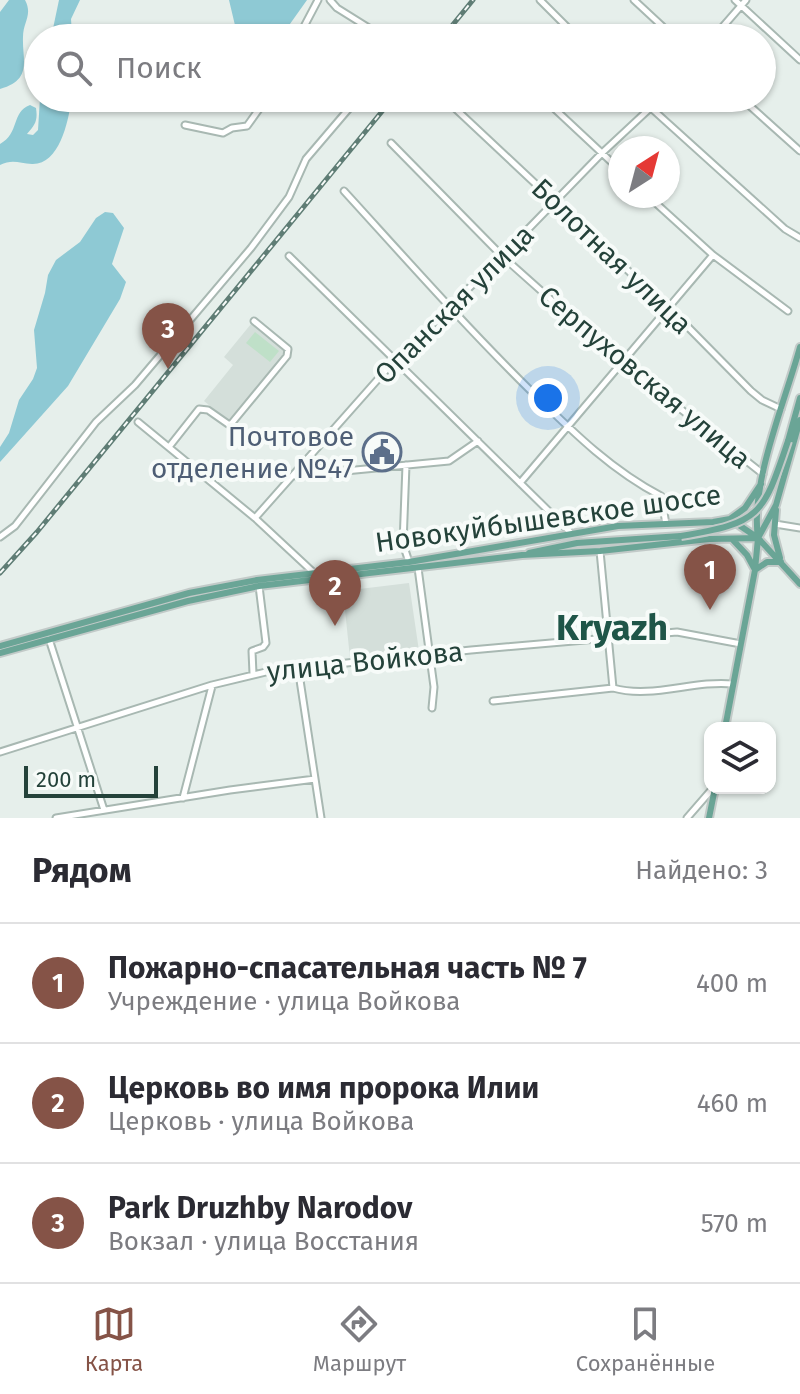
<!DOCTYPE html>
<html lang="ru">
<head>
<meta charset="utf-8">
<style>
  body { margin:0; font-family:"Fira Sans",sans-serif; background:#f7f7f7; color:#2b2b33 }
  .controls { position:absolute; right:24px; bottom:24px; display:grid; overflow:hidden; border-radius:16px; box-shadow:0 2px 6px #0004 }
  .controls button { width:72px; height:72px; display:grid; place-items:center; padding:0; border:0; border-bottom:2px solid #e1e1e2; background:#fff; color:#2b2b33; font:40px sans-serif }
  .compass { position:absolute; left:608px; top:136px; width:72px; height:72px; border-radius:50%; background:#fff; box-shadow:0 2px 6px #0004; rotate:36deg }
  .scale { position:absolute; left:24px; bottom:20px; width:134px; box-sizing:border-box; padding-left:8px; border:4px solid #24423a; border-top:0; font-size:22px; line-height:28px; white-space:nowrap; color:#24423a; -webkit-text-stroke:6px #f7fbf9; paint-order:stroke }
  .you { position:absolute; left:548px; top:398px; width:28px; height:28px; margin:-20px; border:6px solid #fff; border-radius:50%; background:#1a73e8; box-shadow:0 0 0 12px #1a73e833 }
  .badge { display:grid; place-items:center; width:52px; height:52px; border-radius:50%; background:#855347; color:#fff; font-size:26px; font-weight:700 }
  .pin { position:absolute; translate:-50% -66px; filter:drop-shadow(0 2px 4px #0008) }
  .pin::after { content:''; position:absolute; top:42px; width:28px; height:24px; background:inherit; clip-path:polygon(0 0,100% 0,50% 100%) }
  .list { margin:0; padding:0; list-style:none }
  h2 { display:flex; justify-content:space-between; align-items:center; height:104px; margin:0; padding:0 32px; font-size:34px }
  h2 small { font-size:26px; font-weight:400; color:#7c7c81 }
  .list li { display:grid; grid-template-columns:52px 1fr auto; gap:24px; align-items:center; box-sizing:border-box; height:120px; padding:0 32px; border-top:2px solid #e1e1e2 }
  .list b { display:block; font-size:30px; white-space:nowrap }
  .list p { margin:0; font-size:26px; white-space:nowrap; color:#7c7c81 }
  .list em { font-size:26px; font-style:normal; color:#7c7c81 }
  .icon { flex:none; width:44px; height:44px; fill:none; stroke:currentColor; stroke-width:2; stroke-linecap:round; stroke-linejoin:round }
  .map { position:relative; flex:none; width:800px; height:818px; overflow:hidden }
  .search { position:absolute; background:#fff; box-shadow:0 2px 6px #0004; left:24px; right:24px; top:24px; height:88px; display:flex; align-items:center; gap:20px; box-sizing:border-box; padding:0 28px; border-radius:44px; color:#7c7c81; font-size:30px }
  .sheet { height:464px; background:#fff }
  nav { display:flex; justify-content:space-around; align-items:center; box-sizing:border-box; height:112px; border-top:2px solid #e1e1e2; background:#fff; font-size:22px; color:#7c7c81 }
  nav a { display:grid; justify-items:center; gap:4px }
  nav .on { color:#855347 }
  .map>svg:first-child { display:block }
  .built { fill:#d4dfda }
  .garden { fill:#bfe0c8 }
  .water { fill:#8ec9d4 }
  .lines { fill:none; stroke-linecap:round; stroke-linejoin:round }
  .minor-casing { stroke:#a8b8b2; stroke-width:9 }
  .major-casing { stroke:#c2cac8; stroke-width:10 }
  .minor { stroke:#fff; stroke-width:5 }
  .major { stroke:#6aa596; stroke-width:6 }
  .rail-casing { stroke:#5f7d75; stroke-width:5 }
  .rail { stroke:#f7fbf9; stroke-width:2; stroke-dasharray:6; stroke-linecap:butt }
  .major-bridge-casing { stroke:#c2cac8; stroke-width:10; stroke-linecap:butt }
  .major-bridge { stroke:#6aa596; stroke-width:6 }
  .labels { text-anchor:middle; stroke-width:8; stroke-linejoin:round; paint-order:stroke }
  .street-label { font-size:28px; fill:#24423a; stroke:#f7fbf9 }
  .service-label { font-size:28px; fill:#4e5e75; stroke:#f7fbf9; text-anchor:end }
  .district-label { font-size:36px; font-weight:bold; fill:#1f5548; stroke:#f7fbf9 }
</style>
</head>
<body>
<div class="map">
<svg width="800" height="818" viewBox="0 0 800 818">
  <rect width="100%" height="100%" fill="#e6efeb"/>
  <!-- built -->
  <path class="built" d="M 251,324 L 287,352 L 231,423 L 204,401 L 233,365 L 224,357 Z
    M 409,583 L 419,651 L 350,658 L 343,591 Z"/>
  <!-- garden -->
  <path class="garden" d="M 255,332 L 279,351 L 270,362 L 246,343 Z"/>
  <!-- water -->
  <path class="water" d="M 9,0 L 25,0 C 33,15 23,22 23,37 C 22,60 33,80 0,89 L 0,12 Z
    M 59,0 L 80,0 L 71,19 L 72,35 L 89,33 L 96,38 L 51,38 Z
    M 229,0 L 307,0 L 280,38 L 238,38 Z
    M 40,98 L 79,98 L 71,102 C 68,123 59,165 32,164 C 19,163 12,159 0,165 L 0,144 C 20,133 11,112 30,105 L 36,108 C 38,121 35,125 27,134 L 33,135 L 38,130 Z
    M 105,212 L 113,213 L 124,228 L 112,264 L 126,282 L 120,299 L 68,386 L 0,462 L 0,447 L 9,433 L 19,400 L 33,379 L 37,368 L 34,330 L 45,293 L 48,275 L 56,260 L 80,242 L 96,218 Z"/>
  <g class="lines">
    <defs>
      <path id="minor" d="M 330,0 L 337,8 L 385,38
        M 540,0 L 578,38
        M 634,0 L 675,38
        M 735,0 L 800,60
        M 298,38 L 318,0
        M 713,38 L 746,0
        M 444,98 L 685,324 L 751,391 L 762,400 L 781,409
        M 543,98 L 620,170
        M 640,98 L 785,229 L 800,238
        M 741,98 L 800,151
        M 185,125 L 223,133 L 232,128 L 247,126 L 267,98
        M 391,143 L 502,256 L 621,362 L 763,474
        M 344,191 C 406,259 467,328 532,392 C 572,431 611,470 661,496 L 666,524
        M 648,196 L 713,255 L 788,311
        M 289,256 L 570,532
        M 138,422 L 255,518 L 313,572
        M 169,447 L 199,409 L 208,410 L 228,424 L 231,424 L 287,356 L 288,349 L 254,321
        M 406,465 L 403,544 L 409,562
        M 293,476 L 449,461 L 478,441
        M 520,483 L 713,255
        M 255,518 L 395,360 L 502,256 L 602,153 L 661,98
        M 775,524 L 800,528
        M 0,537 L 15,526 L 96,422 L 135,385 L 251,248 L 289,197 L 306,159 L 358,98
        M 600,551 L 613,688 C 652,699 693,680 733,684
        M 418,568 L 434,687 L 432,708
        M 49,639 L 104,810
        M 298,667 L 321,818
        M 253,674 L 252,651 L 263,647 L 266,643 L 259,586
        M 493,701 L 613,688
        M 0,752 L 212,685 L 270,671 L 471,650 L 677,632 L 741,644
        M 183,798 L 212,686
        M 56,818 L 230,790 L 315,779
        M 687,818 L 713,788"/>
      <path id="major" d="M 788,441 L 800,398
        M 776,510 L 774,535 L 780,558
        M 733,521 L 758,538 L 800,584
        M 758,538 C 750,483 785,402 800,347
        M 732,539 L 747,555 L 754,568
        M 529,553 L 577,543 L 681,536
        M 755,570 L 767,562 L 781,562
        M 0,646 L 189,593 L 257,580 L 409,562 L 618,526 L 713,522 L 730,519 L 745,508 L 761,484
        M 0,653 L 188,601 L 259,586 L 522,555 L 600,551 L 709,539 L 758,538
        M 725,728 L 755,570 L 758,538 L 776,505 L 800,420
        M 709,818 L 715,788"/>
    </defs>
    <!-- minor casing -->
    <use href="#minor" class="minor-casing"/>
    <!-- major casing -->
    <use href="#major" class="major-casing"/>
    <!-- minor -->
    <use href="#minor" class="minor"/>
    <!-- major -->
    <use href="#major" class="major"/>
    <defs>
      <path id="rail" d="M 442,38 L 473,0
        M 0,573 L 37,532 L 393,98"/>
    </defs>
    <!-- rail casing -->
    <use href="#rail" class="rail-casing"/>
    <!-- rail -->
    <use href="#rail" class="rail"/>
    <defs>
      <path id="major-bridge" d="M 681,536 C 761,523 763,515 788,441"/>
    </defs>
    <!-- major-bridge casing -->
    <use href="#major-bridge" class="major-bridge-casing"/>
    <!-- major-bridge -->
    <use href="#major-bridge" class="major-bridge"/>
  </g>
  <!-- icons -->
  <defs>
    <symbol id="civic-ring" viewBox="-11 -11 22 22"><circle r="9.5" fill="#f7fbf9" stroke="#5c6f8a" stroke-width="1.5"/><path d="M-.6-6.5H3V-4.5H.6V-3L4-1V1h2V6H-6V1h2V-1L-.6-3ZM-1.2 2.5V6h2.4V2.5Z" fill="#5c6f8a"/></symbol>
  </defs>
  <g fill-rule="evenodd">
    <use href="#civic-ring" x="360" y="430" width="44" height="44"/>
  </g>
  <g class="labels">
    <!-- street labels -->
    <g class="street-label">
      <text transform="translate(612 256) rotate(44)" y="10">Болотная улица</text>
      <text transform="translate(454 304) rotate(-45)" y="10">Опанская улица</text>
      <text transform="translate(645 377) rotate(40)" y="10">Серпуховская улица</text>
      <text transform="translate(548 518) rotate(-8)" y="10">Новокуйбышевское шоссе</text>
      <text transform="translate(365 661) rotate(-6)" y="10">улица Войкова</text>
    </g>
    <!-- service labels -->
    <g class="service-label">
      <text x="354" y="446">Почтовое<tspan x="354" dy="32">отделение №47</tspan></text>
    </g>
    <!-- district labels -->
    <g class="district-label">
      <text x="612" y="640">Kryazh</text>
    </g>
  </g>
</svg>
<div class="controls">
<button><svg class="icon" aria-label="layers" viewBox="0 0 24 24"><path d="M12 4l9 5-9 5-9-5zM3 14l9 5 9-5"/></svg></button>
</div>
<svg class="compass" viewBox="-18 -18 36 36"><path d="M0-13l5 13h-10z" fill="#e53935"/><path d="M0 13l5-13h-10z" fill="#7c7c81"/></svg>
<div class="scale">200 m</div>
<div class="you"></div>
<div class="pin badge" style="left:710px;top:610px">1</div>
<div class="pin badge" style="left:335px;top:626px">2</div>
<div class="pin badge" style="left:168px;top:369px">3</div>
<div class="search"><svg class="icon" aria-label="search" viewBox="0 0 24 24"><circle cx="10" cy="10" r="6"/><path d="M15 15l6 6"/></svg>Поиск</div>
</div>
<section class="sheet">
<h2>Рядом<small>Найдено: 3</small></h2>
<ul class="list">
<li><span class="badge">1</span><div><b>Пожарно-спасательная часть № 7</b><p>Учреждение · улица Войкова</p></div><em>400 m</em></li>
<li><span class="badge">2</span><div><b>Церковь во имя пророка Илии</b><p>Церковь · улица Войкова</p></div><em>460 m</em></li>
<li><span class="badge">3</span><div><b>Park Druzhby Narodov</b><p>Вокзал · улица Восстания</p></div><em>570 m</em></li>
</ul>
</section>
<nav>
<a class="on"><svg class="icon" aria-label="map" viewBox="0 0 24 24"><path d="M3 6l6-2 6 2 6-2v14l-6 2-6-2-6 2zM9 4v14M15 6v14"/></svg>Карта</a>
<a><svg class="icon" aria-label="directions" viewBox="0 0 24 24"><path d="M12 3l9 9-9 9-9-9zM9 14v-3h6M13 9l2 2-2 2"/></svg>Маршрут</a>
<a><svg class="icon" aria-label="saved" viewBox="0 0 24 24"><path d="M7 4h10v16l-5-4-5 4z"/></svg>Сохранённые</a>
</nav>
</body>
</html>
